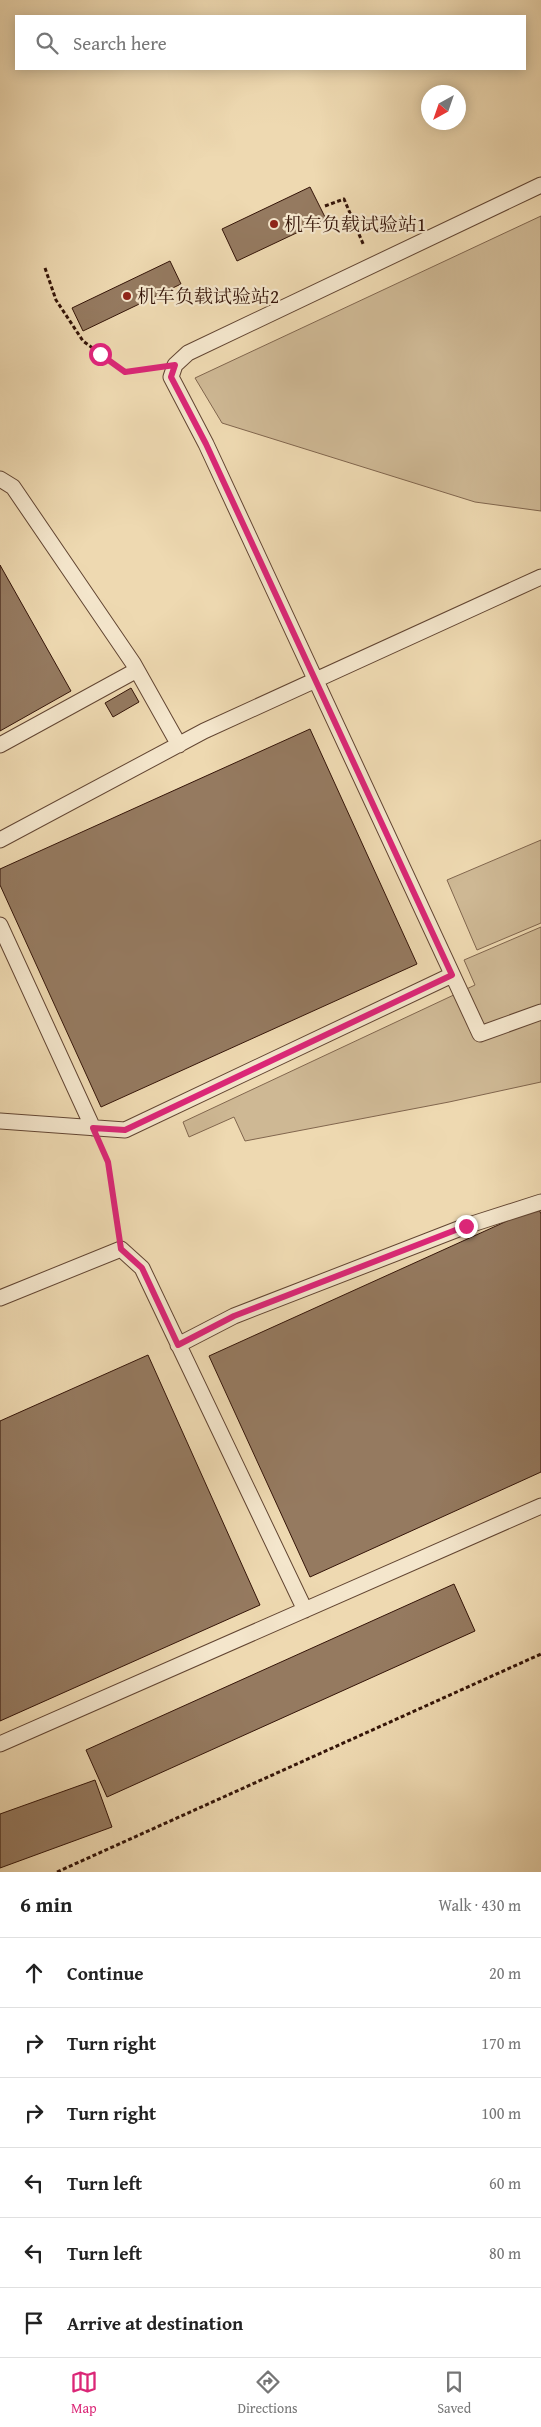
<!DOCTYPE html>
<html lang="en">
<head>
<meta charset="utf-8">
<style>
  body { margin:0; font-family:"Gentium Book Plus","Noto Serif SC",serif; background:#f2f2f2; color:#222 }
  .compass { position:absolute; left:421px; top:85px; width:45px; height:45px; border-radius:50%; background:#fff; box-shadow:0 2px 12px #0003; rotate:220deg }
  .stop { position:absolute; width:15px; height:15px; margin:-11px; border:4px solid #db2777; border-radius:50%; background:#fff }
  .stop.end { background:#db2777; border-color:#fff; box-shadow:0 1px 5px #0008 }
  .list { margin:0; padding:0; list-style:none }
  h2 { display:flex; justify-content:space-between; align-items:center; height:65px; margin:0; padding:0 20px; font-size:21px }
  h2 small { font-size:16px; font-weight:400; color:#767676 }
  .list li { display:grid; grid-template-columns:32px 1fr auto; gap:15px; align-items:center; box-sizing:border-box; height:70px; padding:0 20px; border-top:1px solid #e0e0e0 }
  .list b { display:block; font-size:19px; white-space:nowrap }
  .list em { font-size:16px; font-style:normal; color:#767676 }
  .icon { flex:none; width:28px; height:28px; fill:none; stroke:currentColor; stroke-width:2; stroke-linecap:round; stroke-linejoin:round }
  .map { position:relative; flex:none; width:541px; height:1872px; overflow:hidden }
  .search { position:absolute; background:#fff; box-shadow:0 2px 12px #0003; left:15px; right:15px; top:15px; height:55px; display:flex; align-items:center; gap:12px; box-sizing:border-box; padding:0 18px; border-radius:0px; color:#767676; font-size:19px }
  .sheet { height:485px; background:#fff }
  nav { display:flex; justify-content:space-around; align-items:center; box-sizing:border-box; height:70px; border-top:1px solid #e0e0e0; background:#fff; font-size:14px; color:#767676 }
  nav a { display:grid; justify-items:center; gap:2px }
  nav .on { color:#db2777 }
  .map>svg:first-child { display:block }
  .green { fill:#ceb894; stroke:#81664e }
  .building { fill:#957a60; stroke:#341408 }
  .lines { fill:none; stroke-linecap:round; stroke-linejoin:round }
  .service-casing { stroke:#624532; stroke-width:17 }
  .path { stroke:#341408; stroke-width:3; stroke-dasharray:4 2.5; stroke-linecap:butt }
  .service { stroke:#f4e6cc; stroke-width:15 }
  .route { stroke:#db2777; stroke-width:6 }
  .poi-dot { fill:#8f2418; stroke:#f4e6cc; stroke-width:2 }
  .labels { text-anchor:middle; stroke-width:4.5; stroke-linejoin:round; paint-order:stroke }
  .poi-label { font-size:19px; fill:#341408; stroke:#f4e6cc; text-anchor:start }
</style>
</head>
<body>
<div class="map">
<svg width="541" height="1872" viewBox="0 0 541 1872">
  <rect width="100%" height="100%" fill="#eed9b1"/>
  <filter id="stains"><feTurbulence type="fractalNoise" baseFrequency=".004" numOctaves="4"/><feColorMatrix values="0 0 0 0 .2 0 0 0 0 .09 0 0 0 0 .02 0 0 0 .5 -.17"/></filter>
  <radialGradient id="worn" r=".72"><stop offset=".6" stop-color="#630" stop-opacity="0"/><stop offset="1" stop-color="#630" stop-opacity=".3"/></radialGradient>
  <!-- green -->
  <path class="green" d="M 541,216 L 541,511 L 475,502 L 222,423 L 195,378 Z
    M 541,840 L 541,923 L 477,950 L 447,880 Z
    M 541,927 L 541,1082 L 449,1102 L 245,1141 L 234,1117 L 189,1137 L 183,1122 L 475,985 L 464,960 Z"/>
  <!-- building -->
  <path class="building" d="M 310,187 L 326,219 L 237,261 L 222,229 Z
    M 170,261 L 181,284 L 83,331 L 72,308 Z
    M 0,565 L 71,691 L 0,731 Z
    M 131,688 L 139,702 L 113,717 L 105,703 Z
    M 310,729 L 417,964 L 101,1107 L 0,885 L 0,869 Z
    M 538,1207 L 541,1214 L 541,1472 L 310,1577 L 209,1356 Z
    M 148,1355 L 260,1605 L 0,1721 L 0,1421 Z
    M 454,1584 L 475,1631 L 107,1797 L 86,1750 Z
    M 95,1780 L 112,1827 L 0,1868 L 0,1814 Z"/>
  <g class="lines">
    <defs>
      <path id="service" d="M 541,185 L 188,353 L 175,365 L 171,377 L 206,444 L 480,1034 L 541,1012
        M 0,479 L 13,487 L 133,663 L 179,745
        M 0,745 L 137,670
        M 0,840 L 204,731 L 541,577
        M 0,925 L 93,1128
        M 0,1121 L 125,1130 L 452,975
        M 0,1298 L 121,1249 L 142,1268 L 305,1610
        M 178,1345 L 234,1316 L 466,1226 L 541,1202
        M 0,1744 L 541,1506"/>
    </defs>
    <!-- service casing -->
    <use href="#service" class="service-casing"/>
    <!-- path -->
    <path class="path" d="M 325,206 L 344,199 L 364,246
      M 45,268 L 56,300 L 83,341 L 125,372 L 151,368
      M 102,1149 L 108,1161 L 118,1229
      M 57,1872 L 541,1654"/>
    <!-- service -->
    <use href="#service" class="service"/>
  </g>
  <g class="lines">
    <!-- route -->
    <path class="route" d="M 100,354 L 125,372 L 175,365 L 171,377 L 206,444 L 452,975 L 125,1130 L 93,1128 L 108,1162 L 121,1249 L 142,1268 L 178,1345 L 234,1316 L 466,1226"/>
  </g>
  <!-- markers -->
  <g class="poi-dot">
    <circle cx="274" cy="224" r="5"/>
    <circle cx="127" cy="296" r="5"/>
  </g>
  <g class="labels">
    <!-- poi labels -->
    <g class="poi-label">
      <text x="284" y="231">机车负载试验站1</text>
      <text x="137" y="303">机车负载试验站2</text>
    </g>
  </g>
  <rect width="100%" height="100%" filter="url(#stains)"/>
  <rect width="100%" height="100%" fill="url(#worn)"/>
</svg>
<svg class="compass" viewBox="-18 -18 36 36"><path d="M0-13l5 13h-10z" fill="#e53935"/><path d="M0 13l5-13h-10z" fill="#767676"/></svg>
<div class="stop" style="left:100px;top:354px"></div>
<div class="stop end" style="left:466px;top:1226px"></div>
<div class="search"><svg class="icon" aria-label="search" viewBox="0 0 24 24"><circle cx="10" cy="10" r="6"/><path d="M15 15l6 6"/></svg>Search here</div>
</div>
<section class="sheet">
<h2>6 min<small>Walk · 430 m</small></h2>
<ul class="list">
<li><svg class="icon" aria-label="ahead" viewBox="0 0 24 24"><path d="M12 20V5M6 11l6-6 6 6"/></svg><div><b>Continue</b></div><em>20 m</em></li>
<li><svg class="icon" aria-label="right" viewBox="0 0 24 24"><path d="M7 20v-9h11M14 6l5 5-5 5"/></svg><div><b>Turn right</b></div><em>170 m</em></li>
<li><svg class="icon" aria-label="right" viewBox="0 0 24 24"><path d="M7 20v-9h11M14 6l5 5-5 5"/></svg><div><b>Turn right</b></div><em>100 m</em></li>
<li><svg class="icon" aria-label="left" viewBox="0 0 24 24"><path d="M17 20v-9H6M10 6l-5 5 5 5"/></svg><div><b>Turn left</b></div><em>60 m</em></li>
<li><svg class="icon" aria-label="left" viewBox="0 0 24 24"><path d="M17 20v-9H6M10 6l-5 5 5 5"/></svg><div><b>Turn left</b></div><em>80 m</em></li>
<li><svg class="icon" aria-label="arrive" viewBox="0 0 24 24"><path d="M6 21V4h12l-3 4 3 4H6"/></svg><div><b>Arrive at destination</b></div></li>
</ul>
</section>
<nav>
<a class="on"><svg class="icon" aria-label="map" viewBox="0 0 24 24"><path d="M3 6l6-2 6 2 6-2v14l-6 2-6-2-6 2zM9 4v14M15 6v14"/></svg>Map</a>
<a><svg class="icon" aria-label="directions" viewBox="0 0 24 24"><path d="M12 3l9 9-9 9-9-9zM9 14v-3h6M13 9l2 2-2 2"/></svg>Directions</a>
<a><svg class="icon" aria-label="saved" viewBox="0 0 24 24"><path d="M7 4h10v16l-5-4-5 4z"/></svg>Saved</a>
</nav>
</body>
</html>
